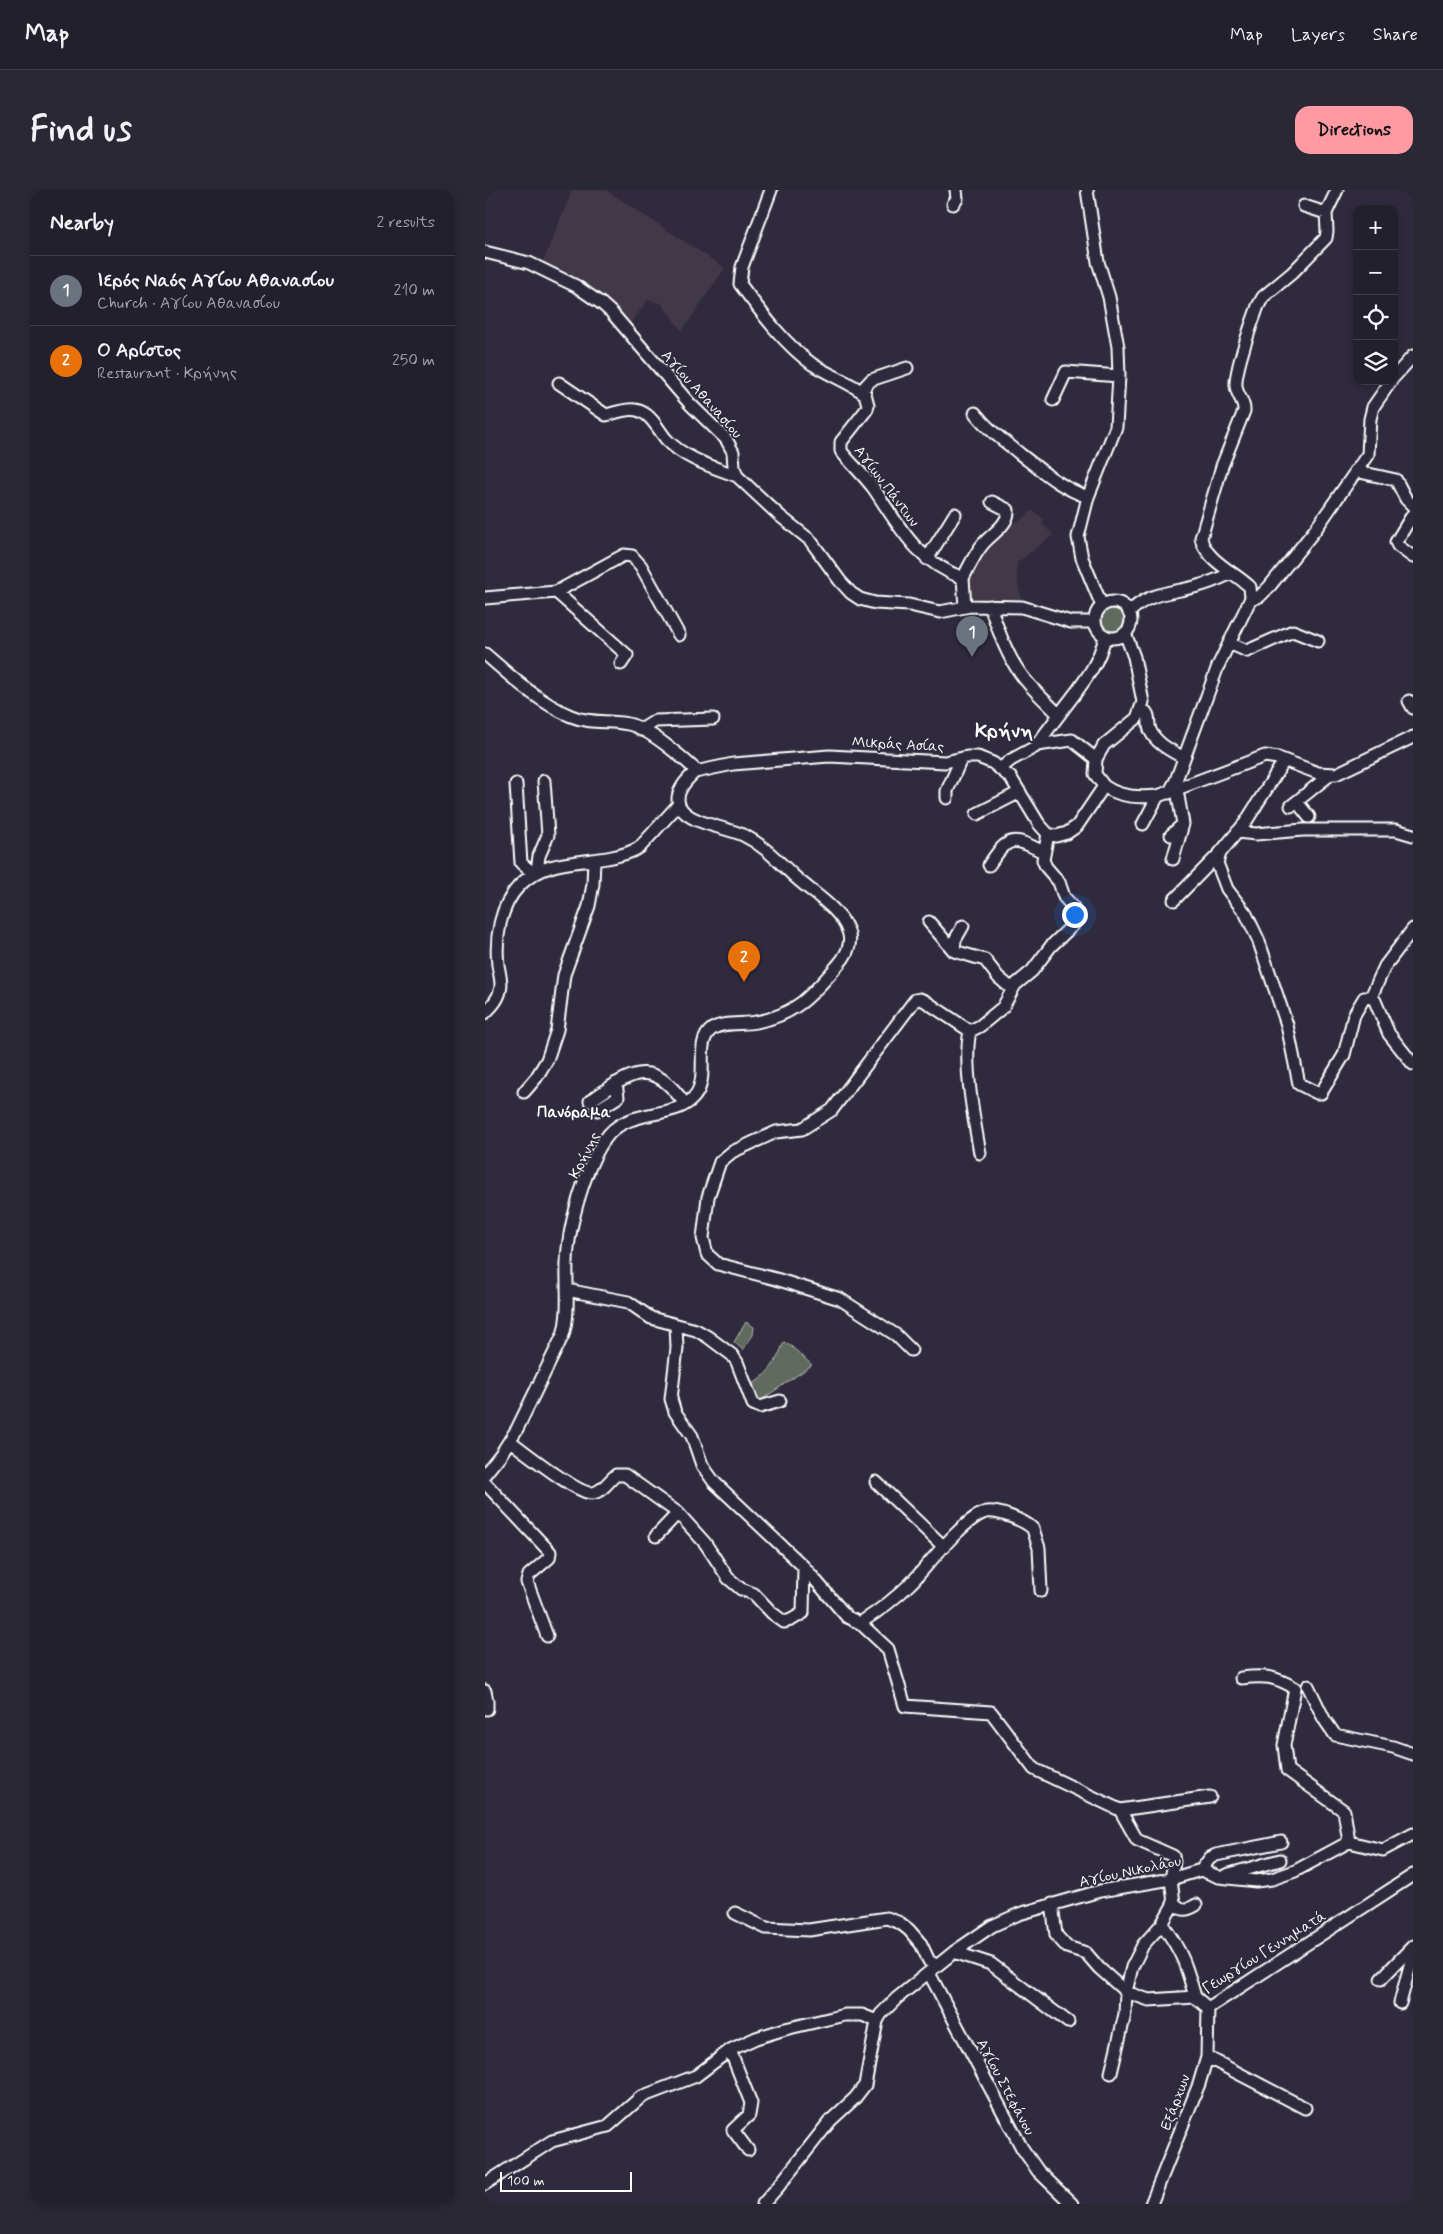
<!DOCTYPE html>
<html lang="en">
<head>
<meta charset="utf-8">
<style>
  body { margin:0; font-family:Mynerve,sans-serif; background:#2b2836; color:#f1f3f6 }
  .controls { position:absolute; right:15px; top:15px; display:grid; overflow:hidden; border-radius:10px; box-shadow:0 2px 8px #0003 }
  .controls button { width:45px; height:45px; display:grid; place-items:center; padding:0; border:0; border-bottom:1px solid #403e4a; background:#23202e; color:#f1f3f6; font:25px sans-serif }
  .scale { position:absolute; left:15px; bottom:12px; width:132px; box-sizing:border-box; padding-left:5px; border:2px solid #fff; border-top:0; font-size:14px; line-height:18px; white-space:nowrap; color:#fff; -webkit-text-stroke:4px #2f2a3d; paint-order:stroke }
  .you { position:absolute; left:589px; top:724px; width:18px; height:18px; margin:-12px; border:4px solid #fff; border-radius:50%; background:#1a73e8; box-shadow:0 0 0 8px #1a73e833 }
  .badge { display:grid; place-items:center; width:32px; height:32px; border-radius:50%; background:#ff9aa2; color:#fff; font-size:16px; font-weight:700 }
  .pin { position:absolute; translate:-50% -41px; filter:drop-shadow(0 1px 2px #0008) }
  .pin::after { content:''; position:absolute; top:26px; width:18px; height:15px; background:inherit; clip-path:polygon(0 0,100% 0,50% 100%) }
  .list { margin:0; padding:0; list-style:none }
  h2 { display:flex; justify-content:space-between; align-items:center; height:65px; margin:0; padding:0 20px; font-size:21px }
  h2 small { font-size:16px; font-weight:400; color:#a3a3aa }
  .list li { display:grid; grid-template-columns:32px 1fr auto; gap:15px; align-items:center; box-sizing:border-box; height:70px; padding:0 20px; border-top:1px solid #403e4a }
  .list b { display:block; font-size:19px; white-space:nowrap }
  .list p { margin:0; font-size:16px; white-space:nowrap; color:#a3a3aa }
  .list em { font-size:16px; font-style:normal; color:#a3a3aa }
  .icon { flex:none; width:28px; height:28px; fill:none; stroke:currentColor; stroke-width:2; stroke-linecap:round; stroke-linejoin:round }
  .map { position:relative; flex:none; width:928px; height:2014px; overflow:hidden; border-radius:15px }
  header { display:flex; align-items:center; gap:30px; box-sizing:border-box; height:70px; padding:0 25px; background:#23202e; border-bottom:1px solid #403e4a }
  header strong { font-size:24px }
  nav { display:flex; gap:28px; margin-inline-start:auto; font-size:18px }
  .intro { display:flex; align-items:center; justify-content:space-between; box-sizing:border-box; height:120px; padding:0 30px }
  h1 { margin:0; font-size:35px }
  .button { padding:12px 22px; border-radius:15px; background:#ff9aa2; color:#111; font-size:18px; font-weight:700 }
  main { display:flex; gap:30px; padding:0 30px }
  aside { flex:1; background:#23202e; border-radius:15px; box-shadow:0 2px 8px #0003 }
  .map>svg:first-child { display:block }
  .built { fill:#423847 }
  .green { fill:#606a5e; stroke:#b0b4ae }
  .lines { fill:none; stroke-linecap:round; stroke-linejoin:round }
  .minor-casing { stroke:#fff; stroke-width:15 }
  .minor { stroke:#2f2a3d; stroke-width:11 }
  .labels { text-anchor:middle; stroke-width:4; stroke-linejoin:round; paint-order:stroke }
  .street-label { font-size:15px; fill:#fff; stroke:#2f2a3d }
  .neighbourhood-label { font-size:16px; font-weight:bold; fill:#fff; stroke:#2f2a3d }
  .district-label { font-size:20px; font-weight:bold; fill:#fff; stroke:#2f2a3d }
</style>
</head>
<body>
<header>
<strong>Map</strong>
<nav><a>Map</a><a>Layers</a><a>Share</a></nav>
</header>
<div class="intro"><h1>Find us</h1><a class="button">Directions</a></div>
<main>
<aside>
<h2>Nearby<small>2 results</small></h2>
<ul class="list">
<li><span class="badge" style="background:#6b7280">1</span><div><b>Ιερός Ναός Αγίου Αθανασίου</b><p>Church · Αγίου Αθανασίου</p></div><em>210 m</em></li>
<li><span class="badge" style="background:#e8710a">2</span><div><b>Ο Αρίστος</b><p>Restaurant · Κρήνης</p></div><em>250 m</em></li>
</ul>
</aside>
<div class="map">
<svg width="928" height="2014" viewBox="0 0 928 2014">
  <rect width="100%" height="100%" fill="#2f2a3d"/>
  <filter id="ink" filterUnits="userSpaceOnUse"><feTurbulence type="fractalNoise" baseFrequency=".02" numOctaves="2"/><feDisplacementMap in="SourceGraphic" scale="10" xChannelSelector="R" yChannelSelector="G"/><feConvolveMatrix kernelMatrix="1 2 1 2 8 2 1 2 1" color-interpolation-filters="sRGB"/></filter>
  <g filter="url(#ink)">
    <!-- built -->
    <path class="built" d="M 87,0 L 121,0 L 240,78 L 197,141 L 176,113 L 163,110 L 146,133 L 113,105 L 57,74 Z
      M 547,320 L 559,329 L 557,333 L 568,345 L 532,373 L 532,387 L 538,419 L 483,417 L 482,385 L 494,360 L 518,339 L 539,328 Z"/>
    <!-- green -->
    <path class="green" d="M 626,419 L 640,421 L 642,437 C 630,446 615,449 612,430 L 617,421 Z
      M 261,1132 L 269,1137 L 268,1145 L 258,1160 L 249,1152 Z
      M 299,1152 L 306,1156 L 327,1175 L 269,1215 L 265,1196 C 285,1183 290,1174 299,1152 Z"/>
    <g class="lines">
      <defs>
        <path id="minor" d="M 286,0 L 257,77 L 255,94 C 276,122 298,153 327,174 C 344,185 366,193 380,204 L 383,215 L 382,219 L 356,252 L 356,261 C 366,274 379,285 389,299 C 415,337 431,371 478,388 L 480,417
          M 602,0 L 613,72 L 624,107 L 633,157 L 634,186 L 631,237 L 603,307 L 593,347 L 597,368 L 617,416
          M 468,14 L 472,9 L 471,0
          M 819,16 L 841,23
          M 0,62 L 44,73 L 91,96 L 117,114 L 127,123 L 205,214 L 241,249 L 248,262 L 249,277 L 252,286 L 295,326 L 325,350 L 355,391 L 366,403 L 375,409 L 390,413 L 424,415 L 455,422 L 485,416 L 537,417 L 586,432 L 610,432
          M 909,187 L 928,166
          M 74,193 L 121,225 C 130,223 142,218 151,220 C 166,223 172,238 181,249 C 198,268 228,277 252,286
          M 376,201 L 386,190 L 422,178
          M 568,210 L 581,182 L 634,186
          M 490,223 C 506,243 516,248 535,264 C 557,281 576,298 603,307
          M 870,281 L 911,290 L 921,309 L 928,316
          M 928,324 L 911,352 L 913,356 L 928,367
          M 442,369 L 470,324
          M 478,388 C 484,377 490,363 498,354 C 506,344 524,335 523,320 L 507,312
          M 71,402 L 142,465 L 136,474
          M 0,408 L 71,402 L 139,365 L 147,366 L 156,376 L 194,445
          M 766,410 L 775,406 L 784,397 L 830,340 L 883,264 L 885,229 L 888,217 L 906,191
          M610 430a18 18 0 1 1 36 0a18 18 0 1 1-36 0Z
          M 505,416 C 513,439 520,462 535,483 C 546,499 561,511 574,525 L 550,557 L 526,570 L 516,578
          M 644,423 C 661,403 686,403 709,397 C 722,394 734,389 746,383
          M 744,453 L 762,461 L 808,441 L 833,451
          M 0,464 C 27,487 53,512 86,526 C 105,534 124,530 143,534 C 163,538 197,567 212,581
          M 924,511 L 928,518
          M 656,519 C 667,523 662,532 665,540 C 671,554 687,561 699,568
          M 574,525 C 592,500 614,477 620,446
          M 156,540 L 170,531 L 228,529
          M 552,555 L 587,550 L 611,569
          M 799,571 L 760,633 L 735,663 L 732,673 L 742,699 L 761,724 L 773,749 L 802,835 L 814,894 L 832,903 L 836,903 L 859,865 L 869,825 L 879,808 L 886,807 L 900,776 L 928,739
          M 31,594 L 36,673 L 48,683
          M 619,596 L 610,584 L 611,569 L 619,555 L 652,528 L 658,512 L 649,467 L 640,443
          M 684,603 L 691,590 L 733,476 L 766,408 L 765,397 C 751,383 720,370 716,348 L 737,276 L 759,221 C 760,211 751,205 751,195 C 750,180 767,132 773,116 L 778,107 L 807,83 L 841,48 L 842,41 L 841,23 L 852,0
          M 462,608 L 462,601 L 476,569
          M 812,612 L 824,627
          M 806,616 L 846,584
          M 492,624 L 535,602
          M 658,634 L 673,606
          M 752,642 L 771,644 L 818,640 L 911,640 L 928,645
          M 686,645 L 698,634 L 692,600
          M 688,669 L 698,634
          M 504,675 C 523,646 528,646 558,662
          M 52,681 L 54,666 L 63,645 L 59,591
          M 689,710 L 736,662
          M 444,732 L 469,761 L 500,770 L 513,787 L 527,799
          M 469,761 L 470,750 L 478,736
          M 886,807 L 890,811 L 904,844 L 928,874
          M 0,823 C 6,817 13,810 15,801 C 18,793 14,783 13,775 C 10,748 15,716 34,696 C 60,669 93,674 127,667 C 137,665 146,663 155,657 L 194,614
          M 485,841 C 478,873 489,930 495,963
          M 39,902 L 51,888 L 62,870 L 72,840 L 79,785 L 104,716 L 108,694 L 109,671
          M 105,911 C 147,882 166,866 200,914
          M 112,920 L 133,907 L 131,893
          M 82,1100 L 143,1112 L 166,1128 L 211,1140 L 223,1147 L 247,1165 L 252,1172 L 268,1214 L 275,1217 L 295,1211
          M 191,1135 L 192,1158 L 186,1209 L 190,1222 L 207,1246 L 217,1275 L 229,1292 L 319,1377 L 362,1427 L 375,1433 C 394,1421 411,1408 427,1392 C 444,1374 476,1332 498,1323 C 509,1318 541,1331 548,1339 L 554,1358 L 556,1401
          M 426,1160 L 411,1145 L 355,1109 L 291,1089 L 233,1074 L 222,1064 L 218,1048 L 223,1007 L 235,972 L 247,962 L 291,942 L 317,939 L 347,920 L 430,810 L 435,809 L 440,811 L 485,841 L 495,836 L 518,817 L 530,795 L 547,781 L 566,756 L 588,735 L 588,717 L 579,707 L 574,692 L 561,677 L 558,670 L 563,644
          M 25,1251 C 39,1261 92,1304 107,1303 C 117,1303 124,1290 131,1285 L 140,1285 L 193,1323 L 220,1353 L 243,1388 L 256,1399 L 269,1404 L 287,1423 L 299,1432 L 306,1430 L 318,1423 L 319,1377
          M 0,1284 L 16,1264 L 32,1239 L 78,1145 C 85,1122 81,1096 82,1072 C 83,1037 101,971 124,944 C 147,918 191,929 209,907 C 226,887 208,853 227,839 C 240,831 257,835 271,832 C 311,825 328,804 353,775 C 361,766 368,754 363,741 C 354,717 327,703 309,686 C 293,671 279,655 258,645 C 241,637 205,634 195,617 C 188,604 200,591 210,582 L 248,574 L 344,566 L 460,572 L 482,567 L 493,567 L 508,573 L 526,588 L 554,634 L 563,644 L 571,646 L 582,643 L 592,636 L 619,596 C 634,607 655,608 673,606 L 780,566 L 793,568 L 833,583 L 851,584 L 928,547
          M 391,1292 L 459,1357
          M 0,1293 L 65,1362 L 64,1368 L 44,1385 L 42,1392 L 62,1446
          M 171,1346 L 193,1323
          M 375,1433 L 403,1459 L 420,1516 L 506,1522 L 549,1579 L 635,1620 L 652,1650 L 688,1666 L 689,1672 L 686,1689 L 689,1713 L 677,1734 L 658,1755 L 647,1777 L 641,1802 L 640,1824 L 626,1883
          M 756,1488 C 780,1485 789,1486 810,1498 L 799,1555 L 802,1580 L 859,1621 L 864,1652
          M 823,1496 L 839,1529 L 850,1545 L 908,1557 L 928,1564
          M 0,1501 L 2,1511 L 2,1519
          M 635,1620 L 725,1607
          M 716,1680 L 725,1668 L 731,1665 L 796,1652
          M 741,1685 L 795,1670
          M 689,1713 C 697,1721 701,1721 711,1715
          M 567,1714 L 571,1745 L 582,1757 L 601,1763 L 614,1778 L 641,1802 L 664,1810 L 710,1807 L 723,1818
          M 250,1723 L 281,1738 L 324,1740 L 402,1728 L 415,1733 L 424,1740 L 436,1754 L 444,1771 L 452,1776
          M 677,1734 C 697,1762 701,1774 710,1807
          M 469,1762 L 506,1774 L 583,1832
          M 444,1783 L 537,1958 L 553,1981 L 587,2014
          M 896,1789 L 928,1756
          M 915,1813 L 928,1764
          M 723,1818 L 928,1685
          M 245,1860 L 266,1913 L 264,1925 L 248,1940 L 263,1960
          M 722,1867 L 820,1918
          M 0,1994 L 67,1951 L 123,1936 L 156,1907 L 211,1886 L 245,1860 L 271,1848 L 300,1839 L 360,1825 L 377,1825 L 392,1831
          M 278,2014 L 293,1997 L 345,1931 L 370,1908 L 380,1895 L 392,1831 L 396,1824 L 412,1808 L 469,1762 L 507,1736 L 534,1724 L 615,1701 L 686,1689 L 716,1680 L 734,1687 L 771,1691 L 787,1689 L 810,1681 L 864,1652 L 898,1660 L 928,1644
          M 666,2014 L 714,1894 L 722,1867 L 723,1818"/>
      </defs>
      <!-- minor casing -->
      <use href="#minor" class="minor-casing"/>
      <!-- minor -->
      <use href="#minor" class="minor"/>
    </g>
  </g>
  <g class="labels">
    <!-- street labels -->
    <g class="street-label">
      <text transform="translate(217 204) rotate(48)" y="5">Αγίου Αθανασίου</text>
      <text transform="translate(402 296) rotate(53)" y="5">Αγίων Πάντων</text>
      <text transform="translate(413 554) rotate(3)" y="5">Μικράς Ασίας</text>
      <text transform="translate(99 965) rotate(-63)" y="5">Κρήνης</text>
      <text transform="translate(645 1681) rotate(-12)" y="5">Αγίου Νικολάου</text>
      <text transform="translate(779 1762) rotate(-32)" y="5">Γεωργίου Γεννηματά</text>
      <text transform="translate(521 1897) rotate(62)" y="5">Αγίου Στεφάνου</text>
      <text transform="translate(690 1912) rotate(-69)" y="5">Εξάρχων</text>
    </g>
    <!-- neighbourhood labels -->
    <g class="neighbourhood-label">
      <text x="89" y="927">Πανόραμα</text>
    </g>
    <!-- district labels -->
    <g class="district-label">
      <text x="519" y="547">Κρήνη</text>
    </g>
  </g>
</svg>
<div class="controls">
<button>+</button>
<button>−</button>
<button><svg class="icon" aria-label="locate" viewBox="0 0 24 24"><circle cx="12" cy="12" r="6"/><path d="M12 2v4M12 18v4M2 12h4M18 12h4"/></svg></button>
<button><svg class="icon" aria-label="layers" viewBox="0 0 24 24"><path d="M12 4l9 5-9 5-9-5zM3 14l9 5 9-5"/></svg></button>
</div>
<div class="scale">100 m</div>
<div class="you"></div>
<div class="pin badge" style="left:487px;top:467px;background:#6b7280">1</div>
<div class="pin badge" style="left:259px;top:792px;background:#e8710a">2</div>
</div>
</main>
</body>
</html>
